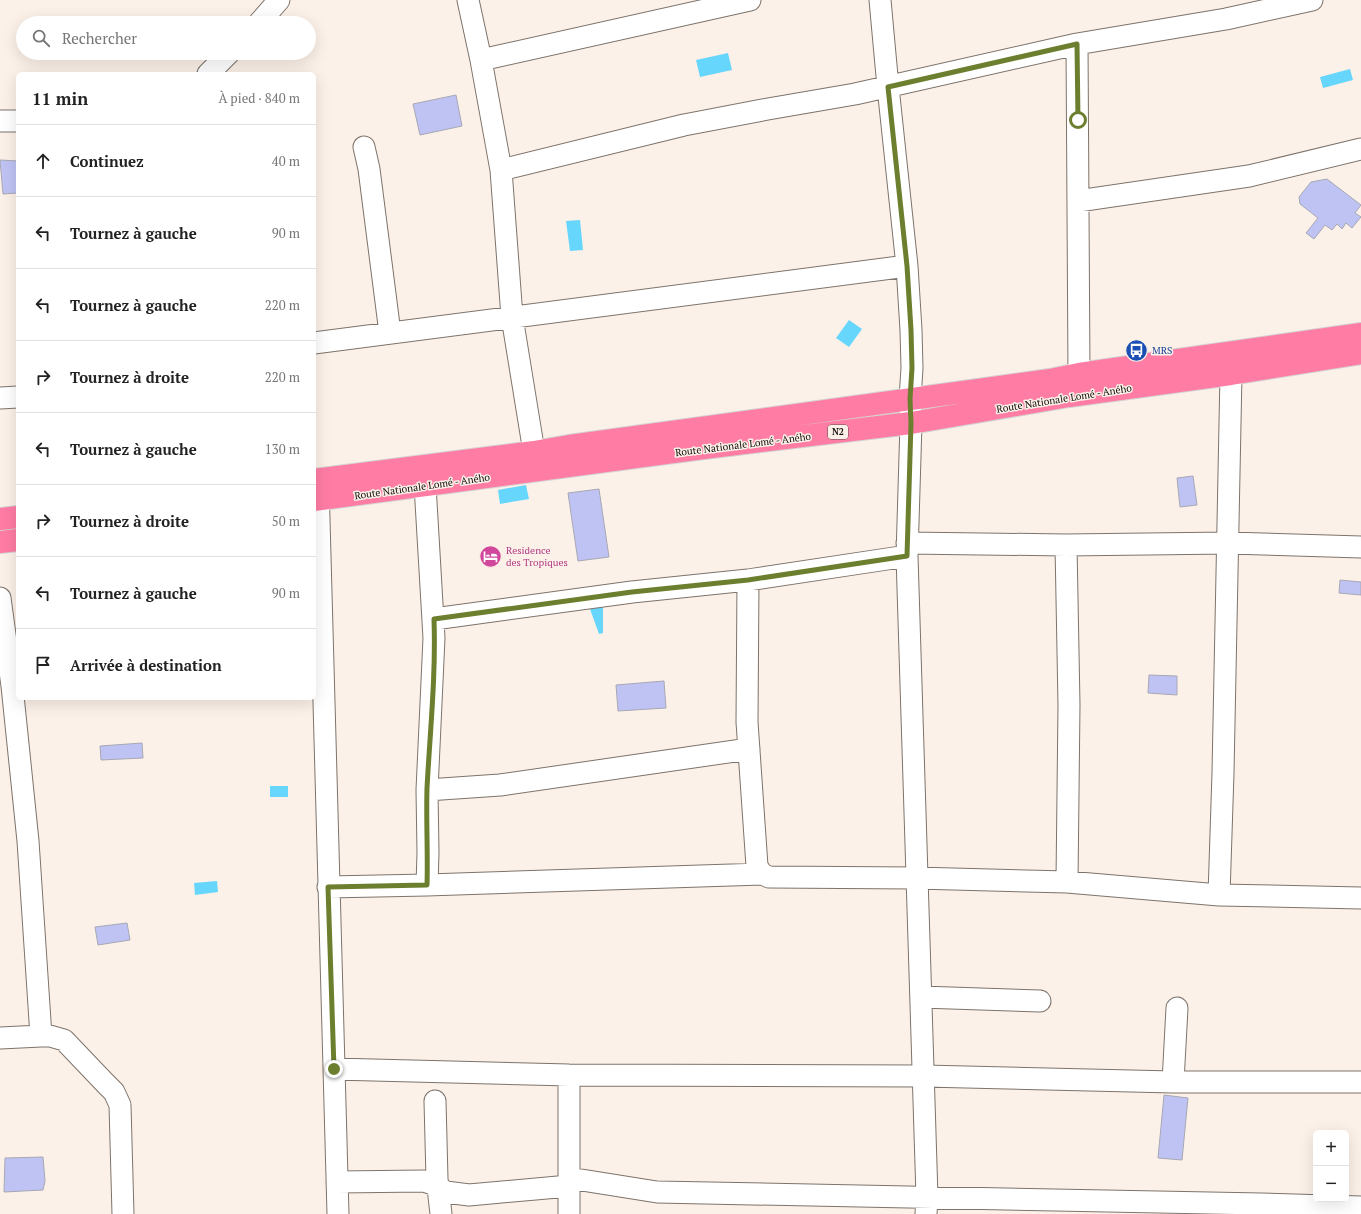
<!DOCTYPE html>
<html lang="fr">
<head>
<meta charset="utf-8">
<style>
  body { margin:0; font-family:"PT Serif",serif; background:#f2f2f2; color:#222 }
  .controls { position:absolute; right:12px; bottom:12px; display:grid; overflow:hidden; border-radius:6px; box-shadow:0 4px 16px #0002 }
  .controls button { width:36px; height:36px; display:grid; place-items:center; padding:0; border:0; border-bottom:1px solid #e0e0e0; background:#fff; color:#222; font:20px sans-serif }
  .stop { position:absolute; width:12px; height:12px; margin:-9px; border:3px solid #6c7f2f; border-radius:50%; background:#fff }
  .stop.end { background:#6c7f2f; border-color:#fff; box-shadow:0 1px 4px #0008 }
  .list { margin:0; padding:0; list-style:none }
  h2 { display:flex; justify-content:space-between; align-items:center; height:52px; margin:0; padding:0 16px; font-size:17px }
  h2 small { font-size:13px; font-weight:400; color:#767676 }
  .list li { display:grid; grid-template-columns:26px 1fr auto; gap:12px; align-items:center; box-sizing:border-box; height:72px; padding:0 16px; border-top:1px solid #e0e0e0 }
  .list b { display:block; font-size:15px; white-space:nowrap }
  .list em { font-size:13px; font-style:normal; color:#767676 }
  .icon { flex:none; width:22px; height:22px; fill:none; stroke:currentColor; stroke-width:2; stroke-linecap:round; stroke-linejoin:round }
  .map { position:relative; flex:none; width:1361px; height:1214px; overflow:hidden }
  .search { position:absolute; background:#fff; box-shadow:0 4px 16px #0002; left:16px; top:16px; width:300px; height:44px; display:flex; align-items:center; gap:10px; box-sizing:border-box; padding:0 14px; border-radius:22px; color:#767676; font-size:15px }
  .panel { position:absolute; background:#fff; box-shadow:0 4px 16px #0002; left:16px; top:72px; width:300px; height:628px; border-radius:6px }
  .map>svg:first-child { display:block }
  .water { fill:#66d6fd }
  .building { fill:#bfc3f4; stroke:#a7a8b4 }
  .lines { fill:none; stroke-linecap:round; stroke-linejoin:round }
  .minor-casing { stroke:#7d736b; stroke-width:23 }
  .highway-casing { stroke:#d4d3d3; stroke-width:24 }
  .minor { stroke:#fff; stroke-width:21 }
  .highway { stroke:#ff7ca5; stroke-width:22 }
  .route { stroke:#6c7f2f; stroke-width:5 }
  .labels { text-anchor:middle; stroke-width:3; stroke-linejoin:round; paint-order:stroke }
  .shield { fill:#fcf1e8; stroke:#56514c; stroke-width:1 }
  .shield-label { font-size:9px; font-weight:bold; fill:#0f0c09 }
  .transit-label { font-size:10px; fill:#164399; stroke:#fcf1e8; text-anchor:start }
  .street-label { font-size:10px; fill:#0f0c09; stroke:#fcf1e8 }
  .hotel-label { font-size:10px; fill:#b23c85; stroke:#fcf1e8; text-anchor:start }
</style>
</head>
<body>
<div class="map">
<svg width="1361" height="1214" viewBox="0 0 1361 1214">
  <rect width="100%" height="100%" fill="#fcf1e8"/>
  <!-- water -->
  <path class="water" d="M 728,53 L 732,70 L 700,77 L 696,60 Z
    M 1350,69 L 1353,80 L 1323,88 L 1320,77 Z
    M 580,220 L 583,250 L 570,251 L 566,221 Z
    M 849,320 L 862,329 L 849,347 L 836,338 Z
    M 526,485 L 529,499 L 500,504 L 498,490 Z
    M 603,607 L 603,633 L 599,634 L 590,609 Z
    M 270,786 L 288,786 L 288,797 L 270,797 Z
    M 217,881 L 218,892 L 195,895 L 194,883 Z"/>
  <!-- building -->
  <path class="building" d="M 456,95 L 462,126 L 420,135 L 413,104 Z
    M 0,160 L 18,161 L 18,193 L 3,194 Z
    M 1327,179 L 1361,205 L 1355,213 L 1361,217 L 1352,228 L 1346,223 L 1342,229 L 1337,224 L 1332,230 L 1325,225 L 1314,239 L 1306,233 L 1318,218 L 1300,204 L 1299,197 L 1311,182 Z
    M 1193,476 L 1197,505 L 1180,507 L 1177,478 Z
    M 599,489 L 609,557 L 578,561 L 568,493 Z
    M 1340,580 L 1361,582 L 1361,595 L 1339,593 Z
    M 1149,675 L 1177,676 L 1177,695 L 1148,693 Z
    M 664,681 L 666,708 L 618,711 L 616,685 Z
    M 142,743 L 143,758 L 101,760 L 100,746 Z
    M 127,923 L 130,940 L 98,945 L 95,927 Z
    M 1164,1095 L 1188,1098 L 1182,1160 L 1158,1158 Z
    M 43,1157 L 45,1181 L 43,1190 L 4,1192 L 5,1158 Z"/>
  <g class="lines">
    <defs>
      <path id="minor" d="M 468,0 L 481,60 L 501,170 L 512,317 L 534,452
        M 880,0 L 888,87 L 907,266 L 911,330 L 912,368 L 910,399 L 911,423 L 907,556 L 927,1197 L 926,1214
        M 259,23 L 279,0
        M 1077,44 L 1079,374
        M 481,60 L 750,0
        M 208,74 L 229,53
        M 0,121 L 18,121
        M 364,147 L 369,169 L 390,333
        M 501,170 L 684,125 L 768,109 L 855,94 L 1077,44 L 1226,19 L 1312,0
        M 1078,201 L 1249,176 L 1361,149
        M 314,343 L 907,266
        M 0,398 L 18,397
        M 318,483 L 338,1214
        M 425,485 L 434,638 L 427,790 L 428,853 L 427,885
        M 907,543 L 1066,545 L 1228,543 L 1361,547
        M 1066,545 L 1069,705 L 1067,882
        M 748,580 L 747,722 L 757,866 L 762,874
        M 0,598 L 12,686 L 28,841 L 41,1036 L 50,1036 L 64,1040 L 106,1084 L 114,1092 L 120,1105 L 123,1214
        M 434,619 L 632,592 L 748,580 L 907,556
        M 427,790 L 500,785 L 749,749
        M 328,887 L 427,885 L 762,874 L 769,877 L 916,878 L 1067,882 L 1219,895 L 1361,898
        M 1219,895 L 1223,773 L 1231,374
        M 921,997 L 1040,1001
        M 0,1038 L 41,1036
        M 334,1069 L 569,1075 L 924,1076 L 1173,1082 L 1361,1082
        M 569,1075 L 569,1214
        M 1173,1082 L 1177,1008
        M 435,1101 L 437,1179 L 441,1214
        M 569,1178 L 657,1192 L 1261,1204 L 1361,1207
        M 337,1182 L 424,1181 L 433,1184 L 446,1192 L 469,1195 L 569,1186"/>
      <path id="highway" d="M 314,480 L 534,452 L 569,446 L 1050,380 L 1079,374 L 1361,334
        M 314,500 L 696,449 L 911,423 L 1069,396 L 1231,374 L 1361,353
        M 0,519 L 18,517
        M 0,542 L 18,540"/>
    </defs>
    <!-- minor casing -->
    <use href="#minor" class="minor-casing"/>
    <!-- highway casing -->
    <use href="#highway" class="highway-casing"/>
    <!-- minor -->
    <use href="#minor" class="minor"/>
    <!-- highway -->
    <use href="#highway" class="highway"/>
  </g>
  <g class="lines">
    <!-- route -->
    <path class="route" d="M 334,1069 L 328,887 L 427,885 C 428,853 426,821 427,788 C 430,732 436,675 434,619 L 632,592 L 748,580 L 907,556 L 911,423 L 910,399 L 912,368 L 911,330 L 907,266 L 888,87 L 1077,44 L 1078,120"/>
  </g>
  <!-- icons -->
  <defs>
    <symbol id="bus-disc" viewBox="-11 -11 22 22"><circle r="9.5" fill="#1a4fb4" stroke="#fcf1e8"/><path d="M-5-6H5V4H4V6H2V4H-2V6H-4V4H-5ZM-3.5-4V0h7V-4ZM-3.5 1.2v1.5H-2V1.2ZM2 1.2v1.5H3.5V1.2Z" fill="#fff"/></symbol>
    <symbol id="hotel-disc" viewBox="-11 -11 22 22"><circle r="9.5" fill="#d1479c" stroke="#fcf1e8"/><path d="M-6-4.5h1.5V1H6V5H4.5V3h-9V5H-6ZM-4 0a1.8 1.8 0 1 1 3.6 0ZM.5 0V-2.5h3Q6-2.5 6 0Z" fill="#fff"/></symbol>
  </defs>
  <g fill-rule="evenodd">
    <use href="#bus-disc" x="1124" y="338" width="25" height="25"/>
    <use href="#hotel-disc" x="478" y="544" width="25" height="25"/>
  </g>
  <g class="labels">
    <!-- shield labels -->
    <rect class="shield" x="828" y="425" width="20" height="14" rx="3"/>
    <g class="shield-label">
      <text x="838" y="435">N2</text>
    </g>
    <!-- transit labels -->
    <g class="transit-label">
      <text x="1152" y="354">MRS</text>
    </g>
    <!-- street labels -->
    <g class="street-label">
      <text transform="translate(1064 398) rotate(-9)" y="4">Route Nationale Lomé - Aného</text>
      <text transform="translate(743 444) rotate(-7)" y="4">Route Nationale Lomé - Aného</text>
      <text transform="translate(422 486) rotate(-8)" y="4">Route Nationale Lomé - Aného</text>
    </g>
    <!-- hotel labels -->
    <g class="hotel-label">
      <text x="506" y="554">Residence<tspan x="506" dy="12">des Tropiques</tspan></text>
    </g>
  </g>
</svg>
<div class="controls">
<button>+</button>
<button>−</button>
</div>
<div class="stop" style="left:1078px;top:120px"></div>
<div class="stop end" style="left:334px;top:1069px"></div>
<div class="search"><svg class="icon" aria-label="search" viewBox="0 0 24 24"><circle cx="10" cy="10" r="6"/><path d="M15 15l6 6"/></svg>Rechercher</div>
<section class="panel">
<h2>11 min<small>À pied · 840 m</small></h2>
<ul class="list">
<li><svg class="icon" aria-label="ahead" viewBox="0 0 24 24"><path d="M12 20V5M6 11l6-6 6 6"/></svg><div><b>Continuez</b></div><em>40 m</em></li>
<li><svg class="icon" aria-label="left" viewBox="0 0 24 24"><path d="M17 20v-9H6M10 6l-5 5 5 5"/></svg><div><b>Tournez à gauche</b></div><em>90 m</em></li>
<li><svg class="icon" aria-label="left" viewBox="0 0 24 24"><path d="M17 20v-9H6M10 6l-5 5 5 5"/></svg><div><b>Tournez à gauche</b></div><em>220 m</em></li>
<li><svg class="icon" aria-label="right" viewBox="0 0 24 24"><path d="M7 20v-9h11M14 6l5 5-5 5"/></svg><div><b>Tournez à droite</b></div><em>220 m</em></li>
<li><svg class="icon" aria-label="left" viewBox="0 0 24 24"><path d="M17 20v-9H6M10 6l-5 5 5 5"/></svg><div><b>Tournez à gauche</b></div><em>130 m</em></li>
<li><svg class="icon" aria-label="right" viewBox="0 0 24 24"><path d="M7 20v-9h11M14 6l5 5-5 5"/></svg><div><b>Tournez à droite</b></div><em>50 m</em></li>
<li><svg class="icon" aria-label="left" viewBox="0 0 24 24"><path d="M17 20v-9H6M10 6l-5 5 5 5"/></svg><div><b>Tournez à gauche</b></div><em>90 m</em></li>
<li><svg class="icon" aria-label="arrive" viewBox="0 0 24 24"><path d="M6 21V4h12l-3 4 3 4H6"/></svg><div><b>Arrivée à destination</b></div></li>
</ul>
</section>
</div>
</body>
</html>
